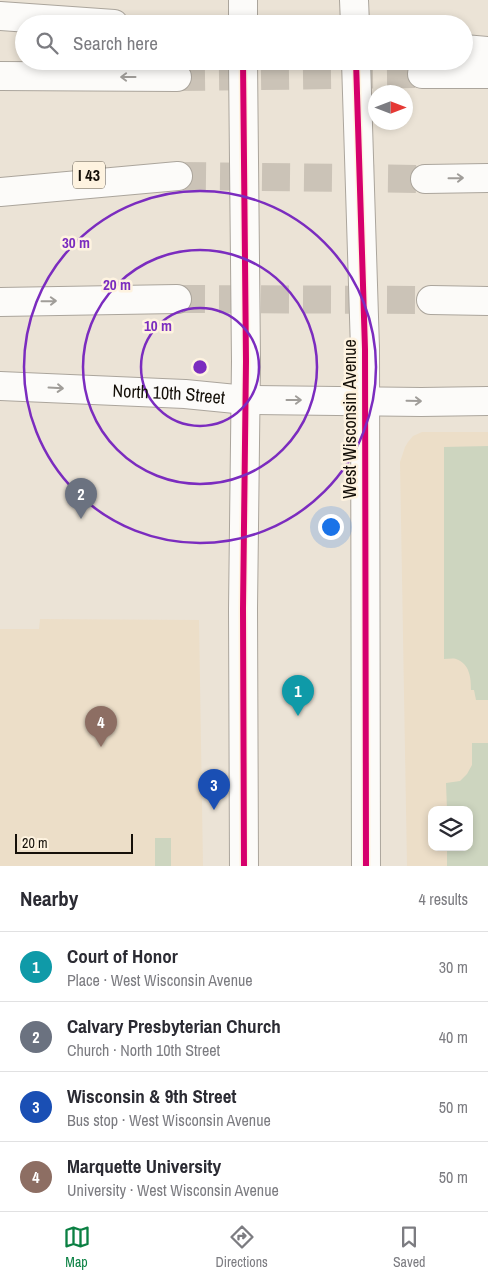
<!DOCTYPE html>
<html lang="en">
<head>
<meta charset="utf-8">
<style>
  body { margin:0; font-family:"Archivo Narrow",sans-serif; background:#f7f7f7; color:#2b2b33 }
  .controls { position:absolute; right:15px; bottom:15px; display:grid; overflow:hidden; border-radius:10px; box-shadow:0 2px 8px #0003 }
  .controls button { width:45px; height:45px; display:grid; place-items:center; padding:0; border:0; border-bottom:1px solid #e1e1e2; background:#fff; color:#2b2b33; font:25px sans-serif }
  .compass { position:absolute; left:368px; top:85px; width:45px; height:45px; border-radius:50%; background:#fff; box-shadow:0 2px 8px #0003; rotate:90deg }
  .scale { position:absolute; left:15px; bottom:12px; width:118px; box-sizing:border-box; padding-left:5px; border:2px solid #151009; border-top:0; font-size:14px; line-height:18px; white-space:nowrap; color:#151009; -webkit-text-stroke:4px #fef3e0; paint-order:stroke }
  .you { position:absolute; left:330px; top:526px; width:18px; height:18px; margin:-12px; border:4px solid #fff; border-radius:50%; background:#1a73e8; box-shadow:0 0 0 8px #1a73e833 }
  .badge { display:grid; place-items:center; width:32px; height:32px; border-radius:50%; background:#0b8043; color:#fff; font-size:16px; font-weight:700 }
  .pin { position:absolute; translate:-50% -41px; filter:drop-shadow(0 1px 2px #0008) }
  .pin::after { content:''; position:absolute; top:26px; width:18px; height:15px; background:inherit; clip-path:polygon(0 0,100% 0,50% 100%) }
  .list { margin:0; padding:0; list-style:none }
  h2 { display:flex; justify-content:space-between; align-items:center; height:65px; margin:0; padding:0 20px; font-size:21px }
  h2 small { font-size:16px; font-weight:400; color:#7c7c81 }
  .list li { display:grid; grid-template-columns:32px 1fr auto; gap:15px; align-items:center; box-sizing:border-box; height:70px; padding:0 20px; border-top:1px solid #e1e1e2 }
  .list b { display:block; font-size:19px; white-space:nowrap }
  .list p { margin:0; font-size:16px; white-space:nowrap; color:#7c7c81 }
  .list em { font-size:16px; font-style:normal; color:#7c7c81 }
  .icon { flex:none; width:28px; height:28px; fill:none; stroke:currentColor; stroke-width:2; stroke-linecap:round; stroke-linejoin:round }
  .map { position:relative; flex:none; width:488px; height:866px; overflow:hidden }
  .search { position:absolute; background:#fff; box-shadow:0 2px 8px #0003; left:15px; right:15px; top:15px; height:55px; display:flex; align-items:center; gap:12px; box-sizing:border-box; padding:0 18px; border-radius:28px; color:#7c7c81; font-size:19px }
  .sheet { height:345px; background:#fff }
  nav { display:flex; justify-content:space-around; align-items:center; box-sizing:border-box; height:70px; border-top:1px solid #e1e1e2; background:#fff; font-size:14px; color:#7c7c81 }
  nav a { display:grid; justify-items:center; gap:2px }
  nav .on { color:#0b8043 }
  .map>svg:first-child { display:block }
  .built { fill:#ecdec8; fill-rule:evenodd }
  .green { fill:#cdd5bf }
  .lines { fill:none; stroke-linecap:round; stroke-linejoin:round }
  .highway-tunnel { stroke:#cbc3b7; stroke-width:28; stroke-dasharray:28 14; stroke-linecap:butt }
  .secondary-casing { stroke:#aba59c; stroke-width:30 }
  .highway-casing { stroke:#aba59c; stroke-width:30 }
  .secondary { stroke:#fcfbf9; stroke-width:28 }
  .highway { stroke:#fcfbf9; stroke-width:28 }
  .secondary-bridge-casing { stroke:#aba59c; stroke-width:30; stroke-linecap:butt }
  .secondary-bridge { stroke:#fcfbf9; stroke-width:28 }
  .cycleway-casing { stroke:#fef3e0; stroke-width:9 }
  .cycleway { stroke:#d6006c; stroke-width:6 }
  .oneway { stroke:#a09d99 }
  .ring { fill:none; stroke:#7b2cbf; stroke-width:2.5 }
  .labels { text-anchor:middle; stroke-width:5; stroke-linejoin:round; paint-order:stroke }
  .shield { fill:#fef3e0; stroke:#5b544a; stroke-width:1 }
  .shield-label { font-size:16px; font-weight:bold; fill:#151009 }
  .street-label { font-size:18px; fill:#151009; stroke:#fef3e0 }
  .centre { fill:#7b2cbf; stroke:#fef3e0; stroke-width:2.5 }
  .ring-label { font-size:15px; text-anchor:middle; font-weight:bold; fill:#7b2cbf; stroke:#fef3e0; stroke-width:5; stroke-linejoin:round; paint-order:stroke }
</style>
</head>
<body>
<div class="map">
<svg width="488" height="866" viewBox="0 0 488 866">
  <rect width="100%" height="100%" fill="#ebe3d6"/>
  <!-- built -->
  <path class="built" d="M 422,432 L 488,432 L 488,866 L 407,866 L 400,462 L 405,447 L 408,442 L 413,436 ZM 432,810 L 469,810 L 469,847 L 432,847 Z
    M 40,619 L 199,620 L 203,866 L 0,866 L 0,629 L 39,629 Z"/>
  <!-- green -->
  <path class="green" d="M 488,446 L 488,700 L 476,700 L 474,690 L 471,690 C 471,678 470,664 456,659 C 453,658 448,659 444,659 L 444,447 Z
    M 472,743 L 488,743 L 488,866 L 447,866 L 447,847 L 469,847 L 469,810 L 447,810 L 446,783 L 460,781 L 467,774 L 472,765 Z
    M 155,838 L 171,838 L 171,866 L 155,866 Z"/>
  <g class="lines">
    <!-- highway-tunnel -->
    <path class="highway-tunnel" d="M 177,77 L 422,74
      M 178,176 L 425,179
      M 177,299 L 431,300"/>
    <defs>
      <g id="secondary">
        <path d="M 243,0 L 243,24"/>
        <path d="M 354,0 L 355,24"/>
        <path d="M 365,349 L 366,866"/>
        <path id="s1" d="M 0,386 L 185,394 L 246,400 L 421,402 L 488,401"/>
        <path d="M 244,866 L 243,609 L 246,361"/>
      </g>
      <path id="highway" d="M 0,16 L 114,24
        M 464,49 L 488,51
        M 422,74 L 488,74
        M 0,76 L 177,77
        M 425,179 L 488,178
        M 0,192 L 178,176
        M 431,300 L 488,301
        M 0,302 L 177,299"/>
    </defs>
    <!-- secondary casing -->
    <use href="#secondary" class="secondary-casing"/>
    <!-- highway casing -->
    <use href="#highway" class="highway-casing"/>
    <!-- secondary -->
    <use href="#secondary" class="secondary"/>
    <!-- highway -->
    <use href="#highway" class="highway"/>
    <defs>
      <path id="secondary-bridge" d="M 243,61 L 246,361
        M 356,61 L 365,349"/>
    </defs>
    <!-- secondary-bridge casing -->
    <use href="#secondary-bridge" class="secondary-bridge-casing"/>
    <!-- secondary-bridge -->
    <use href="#secondary-bridge" class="secondary-bridge"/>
    <defs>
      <path id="cycleway" d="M 243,61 L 246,361 L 243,609 L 244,866
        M 356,61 L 365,349 L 366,866"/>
    </defs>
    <!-- cycleway casing -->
    <use href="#cycleway" class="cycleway-casing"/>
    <!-- cycleway -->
    <use href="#cycleway" class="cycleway"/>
  </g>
  <!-- one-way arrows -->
  <defs><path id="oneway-shaft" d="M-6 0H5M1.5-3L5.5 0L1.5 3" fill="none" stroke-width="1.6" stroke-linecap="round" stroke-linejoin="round" transform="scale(1.25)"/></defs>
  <g class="oneway">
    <use href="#oneway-shaft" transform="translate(128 77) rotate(-180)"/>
    <use href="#oneway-shaft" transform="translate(456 178) rotate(-1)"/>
    <use href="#oneway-shaft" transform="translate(49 301) rotate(-1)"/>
    <use href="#oneway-shaft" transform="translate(56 388) rotate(3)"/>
    <use href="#oneway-shaft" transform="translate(294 400)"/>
    <use href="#oneway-shaft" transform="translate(414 401) rotate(1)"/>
  </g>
  <!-- distance rings -->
  <g class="ring">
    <circle cx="200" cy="367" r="59"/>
    <circle cx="200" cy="367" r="117"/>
    <circle cx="200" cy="367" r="176"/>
  </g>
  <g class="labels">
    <!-- shield labels -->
    <rect class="shield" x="73" y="161.5" width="32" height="27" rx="4"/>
    <g class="shield-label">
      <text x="89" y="181">I 43</text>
    </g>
    <!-- street labels -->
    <g class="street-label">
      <text dy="6" stroke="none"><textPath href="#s1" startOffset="169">North 10th Street</textPath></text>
      <text transform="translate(350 419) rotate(-90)" y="6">West Wisconsin Avenue</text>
    </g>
  </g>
  <circle cx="200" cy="367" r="8" class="centre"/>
  <g class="ring-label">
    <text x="76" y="248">30 m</text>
    <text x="117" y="290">20 m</text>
    <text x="158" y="331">10 m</text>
  </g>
</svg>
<div class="controls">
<button><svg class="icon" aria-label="layers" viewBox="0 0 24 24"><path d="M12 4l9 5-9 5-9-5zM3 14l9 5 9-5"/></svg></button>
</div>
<svg class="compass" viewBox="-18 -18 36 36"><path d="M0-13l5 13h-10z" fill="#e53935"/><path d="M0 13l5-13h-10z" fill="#7c7c81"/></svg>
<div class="scale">20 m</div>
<div class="you"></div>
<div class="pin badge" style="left:298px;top:716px;background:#0f9aa8">1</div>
<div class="pin badge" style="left:81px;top:519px;background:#6b7280">2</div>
<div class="pin badge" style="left:214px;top:810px;background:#1a4fb4">3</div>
<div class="pin badge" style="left:101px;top:747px;background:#8d6e63">4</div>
<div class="search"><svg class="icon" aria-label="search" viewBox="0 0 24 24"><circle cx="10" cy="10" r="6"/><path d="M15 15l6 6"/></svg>Search here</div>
</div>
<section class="sheet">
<h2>Nearby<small>4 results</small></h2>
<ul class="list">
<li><span class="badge" style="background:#0f9aa8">1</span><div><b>Court of Honor</b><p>Place · West Wisconsin Avenue</p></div><em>30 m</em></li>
<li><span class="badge" style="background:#6b7280">2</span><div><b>Calvary Presbyterian Church</b><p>Church · North 10th Street</p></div><em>40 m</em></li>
<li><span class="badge" style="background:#1a4fb4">3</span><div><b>Wisconsin &amp; 9th Street</b><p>Bus stop · West Wisconsin Avenue</p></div><em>50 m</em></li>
<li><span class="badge" style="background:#8d6e63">4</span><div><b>Marquette University</b><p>University · West Wisconsin Avenue</p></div><em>50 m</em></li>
</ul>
</section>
<nav>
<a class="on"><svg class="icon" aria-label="map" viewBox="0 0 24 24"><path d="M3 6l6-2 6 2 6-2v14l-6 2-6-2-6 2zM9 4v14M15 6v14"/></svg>Map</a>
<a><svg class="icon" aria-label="directions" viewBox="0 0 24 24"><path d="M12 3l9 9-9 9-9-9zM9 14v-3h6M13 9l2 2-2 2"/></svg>Directions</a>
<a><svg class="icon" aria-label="saved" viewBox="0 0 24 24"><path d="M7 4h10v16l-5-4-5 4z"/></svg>Saved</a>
</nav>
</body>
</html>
